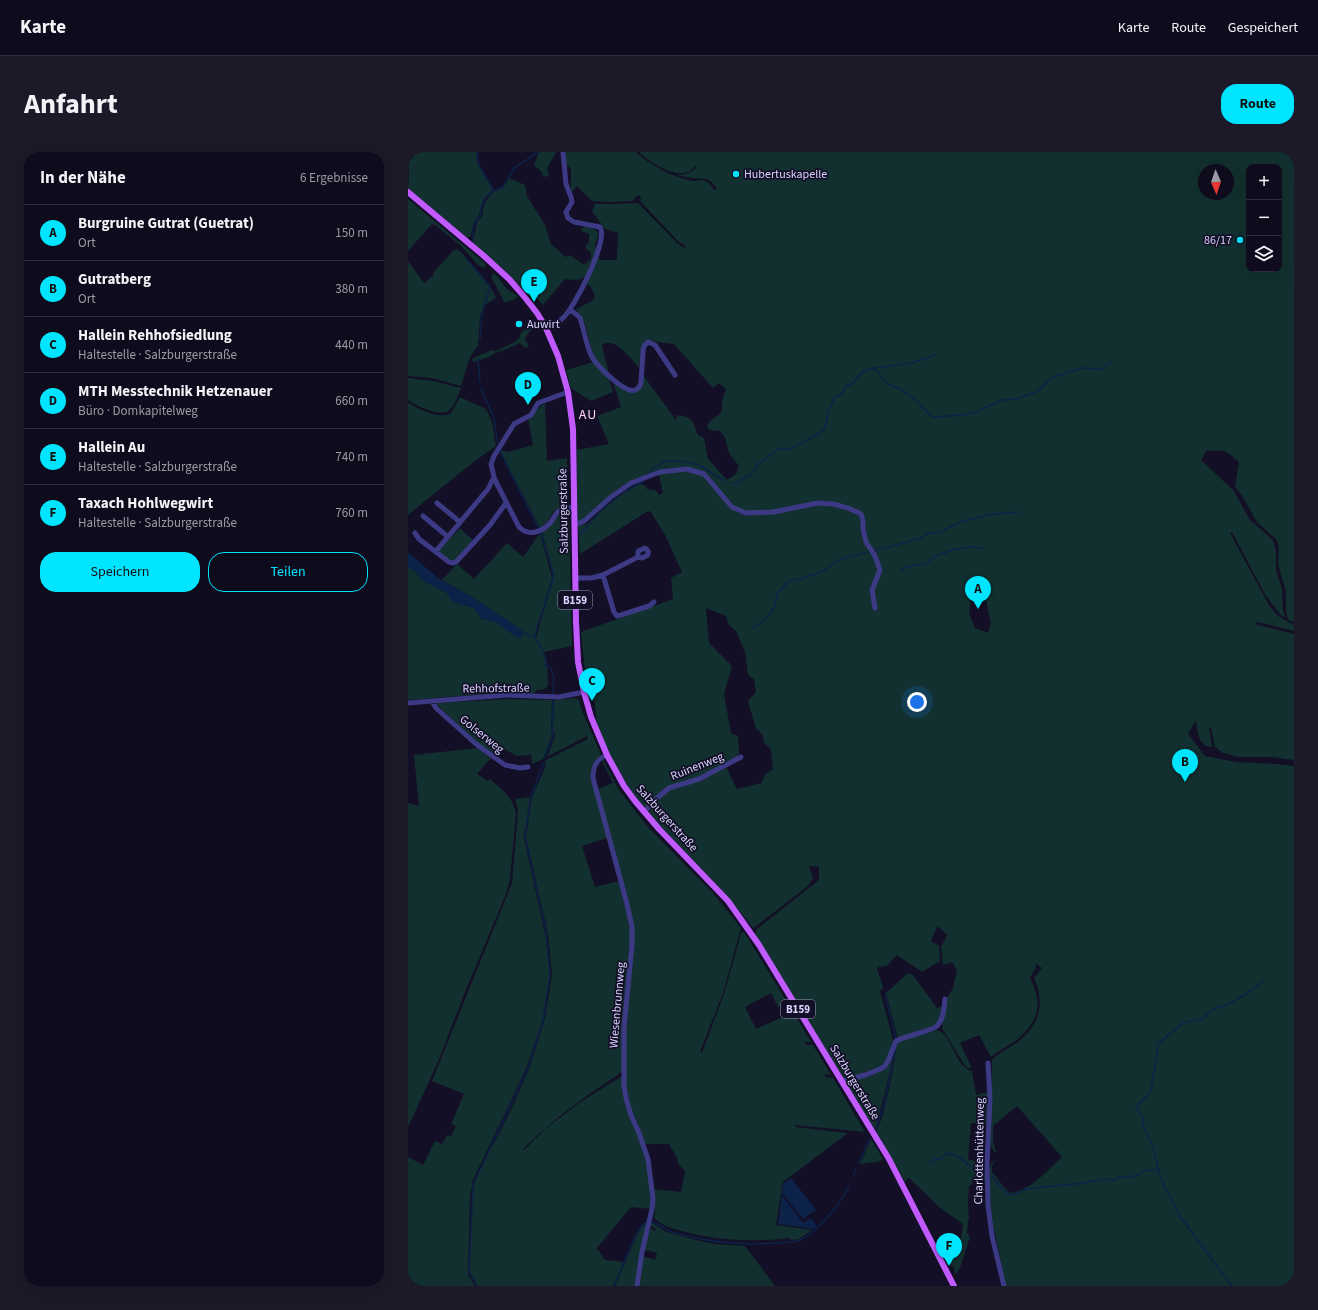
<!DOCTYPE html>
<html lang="de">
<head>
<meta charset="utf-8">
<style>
  body { margin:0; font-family:"Source Sans 3",sans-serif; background:#1c1929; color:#f1f3f6 }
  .controls { position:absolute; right:12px; top:12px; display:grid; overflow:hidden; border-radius:8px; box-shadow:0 4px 16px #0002 }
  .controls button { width:36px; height:36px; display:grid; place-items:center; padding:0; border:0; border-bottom:1px solid #2e2b3b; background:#0e0b1c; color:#f1f3f6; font:20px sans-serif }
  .compass { position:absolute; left:790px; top:12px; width:36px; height:36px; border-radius:50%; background:#0e0b1c; box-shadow:0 4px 16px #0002; rotate:178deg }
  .you { position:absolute; left:509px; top:550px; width:14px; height:14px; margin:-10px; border:3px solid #fff; border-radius:50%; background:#1a73e8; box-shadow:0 0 0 6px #1a73e833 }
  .badge { display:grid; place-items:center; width:26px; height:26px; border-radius:50%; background:#00e5ff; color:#111; font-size:13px; font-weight:700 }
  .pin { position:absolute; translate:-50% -33px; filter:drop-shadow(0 1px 2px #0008) }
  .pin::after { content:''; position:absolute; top:21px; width:14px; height:12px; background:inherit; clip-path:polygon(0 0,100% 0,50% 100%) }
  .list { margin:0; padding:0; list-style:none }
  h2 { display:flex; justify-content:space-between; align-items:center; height:52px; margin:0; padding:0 16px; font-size:17px }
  h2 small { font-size:13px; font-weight:400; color:#9b9ba3 }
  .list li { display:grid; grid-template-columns:26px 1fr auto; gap:12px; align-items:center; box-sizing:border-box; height:56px; padding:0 16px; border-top:1px solid #2e2b3b }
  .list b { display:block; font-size:15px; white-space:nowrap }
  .list p { margin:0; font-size:13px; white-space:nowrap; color:#9b9ba3 }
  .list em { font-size:13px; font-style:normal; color:#9b9ba3 }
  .actions { display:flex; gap:8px; padding:12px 16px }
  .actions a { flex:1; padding:9px 0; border:1px solid #00e5ff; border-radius:16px; text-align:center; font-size:14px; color:#00e5ff }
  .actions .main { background:#00e5ff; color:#111 }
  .icon { flex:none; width:22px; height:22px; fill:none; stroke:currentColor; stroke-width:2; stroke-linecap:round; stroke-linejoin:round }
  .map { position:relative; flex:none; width:886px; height:1134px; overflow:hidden; border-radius:16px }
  header { display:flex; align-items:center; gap:24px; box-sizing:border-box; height:56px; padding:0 20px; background:#0e0b1c; border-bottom:1px solid #2e2b3b }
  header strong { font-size:19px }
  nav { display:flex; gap:22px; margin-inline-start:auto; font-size:14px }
  .intro { display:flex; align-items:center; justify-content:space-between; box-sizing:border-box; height:96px; padding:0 24px }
  h1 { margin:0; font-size:28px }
  .button { padding:10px 18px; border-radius:16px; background:#00e5ff; color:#111; font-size:14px; font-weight:700 }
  main { display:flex; gap:24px; padding:0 24px }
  aside { flex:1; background:#0e0b1c; border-radius:16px; box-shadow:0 4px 16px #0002 }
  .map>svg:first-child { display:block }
  .green { fill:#12302f; fill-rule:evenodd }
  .water { fill:#0c2248 }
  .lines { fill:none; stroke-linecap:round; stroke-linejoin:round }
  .stream { stroke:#0c2248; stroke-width:1.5 }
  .minor { stroke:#3d3a85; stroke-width:5 }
  .major { stroke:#c25bff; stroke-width:6 }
  .poi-dot { fill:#00e5ff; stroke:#130f26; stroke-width:1.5 }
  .labels { text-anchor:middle; stroke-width:3.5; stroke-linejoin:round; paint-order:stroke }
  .shield { fill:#130f26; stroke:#9e99be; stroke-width:1 }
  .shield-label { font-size:11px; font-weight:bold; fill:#d9d4ff }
  .poi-label { font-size:12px; fill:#d9d4ff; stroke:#130f26; text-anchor:start }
  .street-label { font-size:12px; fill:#d9d4ff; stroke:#130f26 }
  .quarter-label { font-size:14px; letter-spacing:1px; fill:#ffd6f0; stroke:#130f26 }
</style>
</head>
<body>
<header>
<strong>Karte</strong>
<nav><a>Karte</a><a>Route</a><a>Gespeichert</a></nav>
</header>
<div class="intro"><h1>Anfahrt</h1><a class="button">Route</a></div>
<main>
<aside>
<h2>In der Nähe<small>6 Ergebnisse</small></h2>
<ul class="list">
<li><span class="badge">A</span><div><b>Burgruine Gutrat (Guetrat)</b><p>Ort</p></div><em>150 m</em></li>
<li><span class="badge">B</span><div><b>Gutratberg</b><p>Ort</p></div><em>380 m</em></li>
<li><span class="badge">C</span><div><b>Hallein Rehhofsiedlung</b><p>Haltestelle · Salzburgerstraße</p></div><em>440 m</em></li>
<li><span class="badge">D</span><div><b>MTH Messtechnik Hetzenauer</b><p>Büro · Domkapitelweg</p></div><em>660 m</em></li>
<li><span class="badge">E</span><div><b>Hallein Au</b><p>Haltestelle · Salzburgerstraße</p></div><em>740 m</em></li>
<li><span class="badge">F</span><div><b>Taxach Hohlwegwirt</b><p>Haltestelle · Salzburgerstraße</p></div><em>760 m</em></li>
</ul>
<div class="actions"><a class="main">Speichern</a><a>Teilen</a></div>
</aside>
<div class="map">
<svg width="886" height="1134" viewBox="0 0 886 1134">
  <rect width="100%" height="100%" fill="#130f26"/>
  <!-- green -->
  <path class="green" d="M 9,0 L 68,0 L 69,11 L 85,37 C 76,48 73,50 71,64 C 65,69 64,76 63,84 L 59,86 L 0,36 L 1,22 L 0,11 Z
    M 131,0 L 148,0 L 139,16 L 141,24 L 135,25 L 134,20 L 126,13 Z
    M 156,0 L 228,0 L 239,9 L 259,21 L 273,26 L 285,29 L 295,28 L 301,31 L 306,38 L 309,36 L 302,29 L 298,27 L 283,26 L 268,23 C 277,23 283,21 289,15 L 288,14 C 285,16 283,19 281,20 C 266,26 241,10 231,0 L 886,0 L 886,470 L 880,468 L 878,459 L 878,440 L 870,412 L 871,396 L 869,388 L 849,370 L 833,342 L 827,335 L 831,310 C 826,306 821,300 815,299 C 809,298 804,300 799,298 L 793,308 L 826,339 L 834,354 L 842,368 L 865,388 L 868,400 L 868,418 L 874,437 L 875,458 L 877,465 L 876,465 L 872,462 L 858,444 L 824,380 L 822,381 L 862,455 L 870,464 L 886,473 L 886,479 L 850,470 L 846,472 L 886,482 L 886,608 L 863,605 L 830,605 L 815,601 L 807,595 L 803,576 L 801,576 L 804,595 C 791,596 789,578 788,568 L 780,582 L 797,604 L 828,610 L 867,612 L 886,614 L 886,1134 L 598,1134 L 583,1063 L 581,1025 L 583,1011 L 587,1008 L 584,1014 L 584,1020 L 601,1041 C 621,1040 640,1018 654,1005 L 609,954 L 585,974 L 585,990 L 588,1000 L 586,1000 L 582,992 L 584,908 C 591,901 599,897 607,892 C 631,875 638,853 626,826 L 634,816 L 627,811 L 628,815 L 622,826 C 625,832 628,839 629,846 C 633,864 619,880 606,890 C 598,895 590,899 583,905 L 571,883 L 552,891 L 564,916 L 560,916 L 557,914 L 534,876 L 539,846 L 545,836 L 549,818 L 544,810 L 535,813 L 533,795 L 539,783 L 529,774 L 523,789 L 531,794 L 532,809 L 530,810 L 514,820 L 489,803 L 479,814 L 470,815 L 469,817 L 475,835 L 472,839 L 484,884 L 485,889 L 483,897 L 477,911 L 472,915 L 440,926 L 435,926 L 347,783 L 349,777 L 411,728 L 411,715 L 401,714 L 405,726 L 400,734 L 347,775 L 345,776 L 328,755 L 304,728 L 241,662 L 241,660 C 251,637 269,636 289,628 C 299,624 309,620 318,615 L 329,637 L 354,631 L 357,622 L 365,617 L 363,597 L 356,591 L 354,582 L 348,577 C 346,567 342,559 340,549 L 348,540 L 346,527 L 340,523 L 337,500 L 328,479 L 321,473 L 318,464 L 298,456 L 301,491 L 324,514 L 316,542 L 323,581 L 330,584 L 331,602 L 328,606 L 292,625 L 271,631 L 259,636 L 254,639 L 238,656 L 235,655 C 219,634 199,603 190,577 C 187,566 189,555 185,544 C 183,536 177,530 175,522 L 177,518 L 173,480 L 265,447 L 263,426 L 274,420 L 257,383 L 243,360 L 240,359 L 172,402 L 170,374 L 179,372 L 198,354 L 216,340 L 230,332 L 237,333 L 239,337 L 248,338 L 251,343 L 255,341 L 251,323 C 241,323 232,324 223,329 C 215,333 207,340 200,346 C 192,353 181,371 169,370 L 169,301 L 168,298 L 201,292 L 189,264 L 213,255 L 205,230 C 216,237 221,245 233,236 L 235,223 L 268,268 L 269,263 C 285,265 285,269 290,283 L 296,286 L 300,307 L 319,328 L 328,322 L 331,314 L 321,301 L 317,286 L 312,279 L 301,278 L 299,274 L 302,269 L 312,262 L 314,257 L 314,248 L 318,237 L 311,231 L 305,236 L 266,192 L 241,189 C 231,192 232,207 231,216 C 224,208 206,183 194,193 L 201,222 C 180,207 184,188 175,167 C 173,163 170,160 168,157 L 184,149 L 187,144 L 183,135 L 179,132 L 184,121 C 172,128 171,129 157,127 L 135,153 L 127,144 L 113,135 L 94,116 L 65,91 L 69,69 L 74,65 C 75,59 75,52 80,46 C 88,35 96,40 101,26 L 117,33 L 119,44 L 137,73 L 143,92 L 158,105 L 162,103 L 176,113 L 183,107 L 183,101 L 177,95 L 181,90 L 181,82 L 173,79 L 174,76 L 181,74 L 191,81 L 187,93 L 192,108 L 209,108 L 210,81 L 197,77 L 184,59 L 187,52 L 205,52 L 230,51 L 270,92 L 277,96 L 277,93 L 271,90 L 232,49 L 233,46 L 231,43 L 226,46 L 225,49 L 202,50 L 184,49 L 169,34 L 163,41 L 163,17 L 158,12 ZM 841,15 L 871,15 L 871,117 L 841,117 ZM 796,18 L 820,18 L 820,42 L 796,42 ZM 564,434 L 570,434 L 577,444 L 583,471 L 580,481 L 567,476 L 561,461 Z
    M 0,47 L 78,112 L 77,115 L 75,116 L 70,113 L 53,94 L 26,72 L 23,73 L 0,99 Z
    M 49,97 L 54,101 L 81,132 L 88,146 L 76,153 L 72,164 L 70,194 C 60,204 58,220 53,234 L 24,226 L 0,224 L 0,109 L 16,131 L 26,123 L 25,121 L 45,99 Z
    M 85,121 L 88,123 L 99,137 L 110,144 L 107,147 L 97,151 L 83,125 Z
    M 127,167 L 130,174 C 124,178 119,180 117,188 L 121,193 L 119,196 L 116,195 L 112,191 L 99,197 L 87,201 L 81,205 L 66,210 L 64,209 L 65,206 L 84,198 L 88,199 L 107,190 L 111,186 L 113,181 Z
    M 185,210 L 201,227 L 205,240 L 183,249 L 163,236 L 158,218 Z
    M 0,226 L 25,229 L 53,236 C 50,243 48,251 43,256 C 35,268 9,254 0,248 Z
    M 52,245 L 78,257 L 84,270 L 88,294 L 63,312 L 0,363 L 0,251 C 11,257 31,268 43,261 Z
    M 137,251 L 139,309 L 159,306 L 159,353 L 146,359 L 140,369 L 132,376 L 92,298 L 99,300 L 125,293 L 120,266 C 127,262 130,255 137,251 Z
    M 157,360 L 161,360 L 164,494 L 136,500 L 139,510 L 140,533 L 137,537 L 129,538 L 126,541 L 64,543 L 0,548 L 0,415 L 9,421 L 14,428 L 39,441 L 45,450 L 66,456 L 74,467 L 86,469 L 111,487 L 67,447 L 34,428 L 49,412 L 66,427 L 99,391 L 115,405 L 132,381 L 144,426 L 127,484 L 128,486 L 146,423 L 134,380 L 142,374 L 152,361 Z
    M 52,376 L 65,388 L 47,408 L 41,409 L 30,399 Z
    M 167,546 L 171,548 L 174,559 L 193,602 L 188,609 L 185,615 L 199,686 L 174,694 L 187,735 L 211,729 L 218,753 L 222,775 L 222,804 L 214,920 C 179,943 145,967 115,997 L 116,998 L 137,977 L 174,949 L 214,924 C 217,952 229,977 237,1004 C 242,1020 243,1040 243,1057 L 223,1055 L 189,1096 L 197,1108 L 216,1110 L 205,1134 L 70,1134 L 62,1121 L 64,1047 L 67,1028 L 101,962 L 121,917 L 136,870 L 141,842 L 144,822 L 140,782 L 118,685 L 124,645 L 137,616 L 138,608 L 180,587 L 179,584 L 139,605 L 147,584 L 145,578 L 146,548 Z
    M 100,547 L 144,548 L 143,578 L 144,584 L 135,607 L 124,612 L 123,603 L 109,604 L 92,595 L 85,604 L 76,597 L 28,552 L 29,551 Z
    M 70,596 L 83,606 L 69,622 L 80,629 L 82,627 C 94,638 104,644 108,661 L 102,727 L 98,742 L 57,840 L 30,910 L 0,975 L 0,651 L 11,654 L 6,603 Z
    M 193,607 L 195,607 L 211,638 L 239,674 L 305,741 L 333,776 L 315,841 L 292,900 L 294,901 L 316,842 L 333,782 L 334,780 L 336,780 L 379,850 L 370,855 L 363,841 L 337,855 L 348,877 L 375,865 L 372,858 L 381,853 L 403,890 L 397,890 L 398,893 L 405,893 L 423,923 L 417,922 L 417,925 L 425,926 L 457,980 L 387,973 L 387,975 L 440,981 L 375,1030 L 368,1073 L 404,1078 L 391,1087 L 383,1088 L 382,1086 C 348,1090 319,1089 286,1082 C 271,1078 258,1077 246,1066 L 247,1061 L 245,1037 L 273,1040 L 277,1019 L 270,1012 L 269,1006 L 261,992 L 237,992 L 225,965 L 218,937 L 217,888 L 226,790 L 190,637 L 205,631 Z
    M 122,645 L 116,686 L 137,782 L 142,823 L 134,870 L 118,917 L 65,1028 L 62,1046 L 60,1122 L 67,1134 L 0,1134 L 0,1005 L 15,1013 L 27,989 L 34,992 L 39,983 L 43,984 L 48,974 L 43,972 L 56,942 L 24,929 L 104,731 L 110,659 L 107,647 Z
    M 500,821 L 505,823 L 529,856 L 535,854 L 529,873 L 490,887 L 478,841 Z
    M 529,878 C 546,883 545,914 564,919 L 568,943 L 580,940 L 580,972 L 563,971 L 560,1007 L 568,1010 L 568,1016 L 574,1021 L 577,1021 L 577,1030 L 569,1025 L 565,1027 L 564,1033 L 561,1034 L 560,1050 L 561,1068 L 560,1069 L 559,1081 L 562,1085 L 552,1116 L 547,1123 L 546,1115 L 544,1115 L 537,1101 L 531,1093 L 534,1092 L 540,1100 L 551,1099 L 555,1072 L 531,1055 L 502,1027 L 500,1026 L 497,1030 L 468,979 C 476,971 488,904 489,890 Z
    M 487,894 L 481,924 L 468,974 L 466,977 L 440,934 L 441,928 L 477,916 Z
    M 463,987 L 475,1007 L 470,1010 L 467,1010 L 452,1012 Z
    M 243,1070 L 258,1080 L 288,1088 L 307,1092 L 337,1094 L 367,1134 L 230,1134 L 234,1104 L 247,1108 L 249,1101 L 239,1098 L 239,1099 L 235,1099 L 241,1076 L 248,1079 L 248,1077 L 241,1073 Z
    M 239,1072 L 228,1134 L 207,1134 L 230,1081 L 235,1073 Z"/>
  <!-- water -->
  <path class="water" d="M 0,400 L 30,426 L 67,447 L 115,479 L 115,483 L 111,487 L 86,469 L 74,467 L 66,456 L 45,450 L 39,441 L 14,428 L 9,421 L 0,415 Z
    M 382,1027 L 384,1027 L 408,1058 L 395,1067 L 374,1041 L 375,1032 Z
    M 374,1043 L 395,1071 L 403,1066 L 409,1074 L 405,1077 L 370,1072 Z"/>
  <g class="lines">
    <!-- stream -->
    <path class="stream" d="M 69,0 L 70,11 L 85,38
      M 65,89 L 65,77 L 68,67 L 72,65 L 74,52 L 77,46 L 85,39 L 95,35 L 107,15 L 125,4 L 129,0
      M 57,105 L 82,135 L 74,161 L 72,187
      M 72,206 L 70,209 L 72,229
      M 466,216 L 480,232 L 494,238 L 509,249 L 524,265 L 554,263 L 568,260 L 594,248 L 608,247 L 630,239 L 643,226 L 674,216 L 693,217 L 702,211
      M 73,236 L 86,267 L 90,293
      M 92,299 L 133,381 L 145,421 L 145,427 L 126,485
      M 240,322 L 244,317 L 258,309 L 271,309 L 291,313 L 317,329
      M 324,331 L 328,331 L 343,323 L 350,312 L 372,296 L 379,298 L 398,289 L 416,278 L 421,258 L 426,246 L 436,240 L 437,234 L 444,232 L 455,219 L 466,216 L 503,211 L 528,203
      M 172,382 L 194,358 L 216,340 L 235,330
      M 466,399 L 513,386 L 521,381 L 532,380 L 558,368 L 585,362 L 611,360
      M 492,418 L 505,413 L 517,412 L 528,404 L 544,398 L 561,395 L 576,396
      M 345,475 L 351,472 L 361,463 L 366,456 L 369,443 L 380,429 L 395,426 L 416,419 L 430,408 L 461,400
      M 114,480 C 117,481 121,482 124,484 C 131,489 139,505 138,514 L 142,515 C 149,527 144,530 145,542
      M 136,606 L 145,585 L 144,578 L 145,548
      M 477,842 L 488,887
      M 468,977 L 476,952 L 488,895
      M 521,1010 L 524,1010 L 527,1007 L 534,1007 L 538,1001 C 542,1003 547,1003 550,1005 C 564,1013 567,1023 584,1024 C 589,1032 595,1036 601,1043 L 609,1042 L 619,1037 L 627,1036 L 676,1031 L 695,1027 L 707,1028 L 712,1025 L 722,1025 L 730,1023 L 736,1019 L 750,1017 L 758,1038 L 762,1044 L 771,1063 L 824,1134
      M 451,1011 L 461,987
      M 750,1016 L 746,998 L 735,972 L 735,964 L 728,957 L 731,952 L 743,940 L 750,892 L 775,871 L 794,867 L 804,858 L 825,850 L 840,841 L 856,828
      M 445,1025 L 448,1017
      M 69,1134 L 61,1120 L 65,1033 L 120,916 L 135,869 L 142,824 L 138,780 L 117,684 L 123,644 L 136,610
      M 206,1134 C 211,1123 228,1077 236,1072 C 246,1066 255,1077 264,1080 C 298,1090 330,1094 365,1091 C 374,1091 385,1091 392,1088 C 411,1079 432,1052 441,1034"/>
    <!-- minor -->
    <path class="minor" d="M 162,158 L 168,162 L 172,166 C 176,178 179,196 184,205 C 189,214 217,242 227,238 C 230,237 232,234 233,231 L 235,199 L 236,194 L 240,190 L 247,193 L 267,223
      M 137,174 C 143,172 149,171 154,167 C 166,157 201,88 192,75 L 166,70 L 160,66 L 158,60 L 164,50 L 163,45 L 158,32 L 155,0
      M 160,240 L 130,251 L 123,263 L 106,272 L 86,304 L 83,312 L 86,325 L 89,332 L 111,375 C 121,385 134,380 143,370 C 146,366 147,362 151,359 C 155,356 161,356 166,355
      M 29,351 L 52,370
      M 15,364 L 39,384
      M 166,372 L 172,371 L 176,369 L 203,345 L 223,331 L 252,320 L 279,317 L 296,322 L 324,355 L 338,361 L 365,360 L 410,351 L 425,352 L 440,356 L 453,362 L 455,369 L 455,377 L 458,390 L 467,404 L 472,418 L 464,438 L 467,456
      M 7,381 L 11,387 L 41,410 L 44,411 L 48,410 L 82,373 L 98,351
      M 28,399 L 80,337 L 86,325
      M 195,423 L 206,460 L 209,464 L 213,463 L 241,454 L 246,450
      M 167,426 L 183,426 L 195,423 L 230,405 L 234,406 L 240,403 C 241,400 240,398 237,396 L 230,399 L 230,405
      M 24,549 L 28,556 L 68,592 L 97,613 L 112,616 L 120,615
      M 0,551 L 99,543 L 151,545 L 176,540
      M 199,603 C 188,607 185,615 185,626 L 219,752 L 224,775 L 224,793 L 216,876 L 216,935 L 219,950 L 223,963 L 231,981 L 240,1007 L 245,1047 L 244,1057 L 234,1100 L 229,1134
      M 236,660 L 248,647 L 261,636 L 291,627 L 333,605
      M 580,911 L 582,946 L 579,1011 L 580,1053 L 584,1084 L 596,1134
      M 434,929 L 457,923 L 472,917 L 477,914 L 480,909 L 488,889 C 497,884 524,879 529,874 C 536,867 536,855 537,847"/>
    <!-- major -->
    <path class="major" d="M 0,40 L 76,104 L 101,127 L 115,143 L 129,161 L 137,174 L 150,204 L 160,240 L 165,277 L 168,470 L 170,510 L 176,540 L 183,565 L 199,603 L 216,634 L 227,649 L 251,677 L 320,749 L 351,793 L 481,1007 L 546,1134"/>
  </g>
  <!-- markers -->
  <g class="poi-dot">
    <circle cx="328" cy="22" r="4"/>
    <circle cx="832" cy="88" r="4"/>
    <circle cx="111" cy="172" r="4"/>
  </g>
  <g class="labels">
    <!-- shield labels -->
    <g class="shield">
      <rect x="150" y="439" width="34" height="18" rx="3"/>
      <rect x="373" y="848" width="34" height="18" rx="3"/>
    </g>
    <g class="shield-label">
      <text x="167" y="452">B159</text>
      <text x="390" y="861">B159</text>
    </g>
    <!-- poi labels -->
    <g class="poi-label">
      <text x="336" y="26">Hubertuskapelle</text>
      <text x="824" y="92" text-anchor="end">86/17</text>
      <text x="119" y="176">Auwirt</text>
    </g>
    <!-- street labels -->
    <g class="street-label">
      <text transform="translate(155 359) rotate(-91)" y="4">Salzburgerstraße</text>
      <text transform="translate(88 536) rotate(-1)" y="4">Rehhofstraße</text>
      <text transform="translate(74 582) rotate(39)" y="4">Golserweg</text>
      <text transform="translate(289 614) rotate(-22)" y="4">Ruinenweg</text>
      <text transform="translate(259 666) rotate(48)" y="4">Salzburgerstraße</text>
      <text transform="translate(209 853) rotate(-85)" y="4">Wiesenbrunnweg</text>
      <text transform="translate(447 930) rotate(59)" y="4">Salzburgerstraße</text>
      <text transform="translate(571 999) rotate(-89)" y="4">Charlottenhüttenweg</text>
    </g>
    <!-- quarter labels -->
    <g class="quarter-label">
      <text x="180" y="267">AU</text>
    </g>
  </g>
</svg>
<div class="controls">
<button>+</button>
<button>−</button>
<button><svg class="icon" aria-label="layers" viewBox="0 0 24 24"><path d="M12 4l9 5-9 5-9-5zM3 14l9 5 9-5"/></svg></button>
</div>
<svg class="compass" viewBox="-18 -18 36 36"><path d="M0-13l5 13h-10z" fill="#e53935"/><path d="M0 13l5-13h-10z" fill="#9b9ba3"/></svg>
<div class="you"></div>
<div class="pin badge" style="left:570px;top:457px">A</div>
<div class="pin badge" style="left:777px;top:630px">B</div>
<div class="pin badge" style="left:184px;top:549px">C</div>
<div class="pin badge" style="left:120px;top:253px">D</div>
<div class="pin badge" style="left:126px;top:150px">E</div>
<div class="pin badge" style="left:541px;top:1114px">F</div>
</div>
</main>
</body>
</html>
